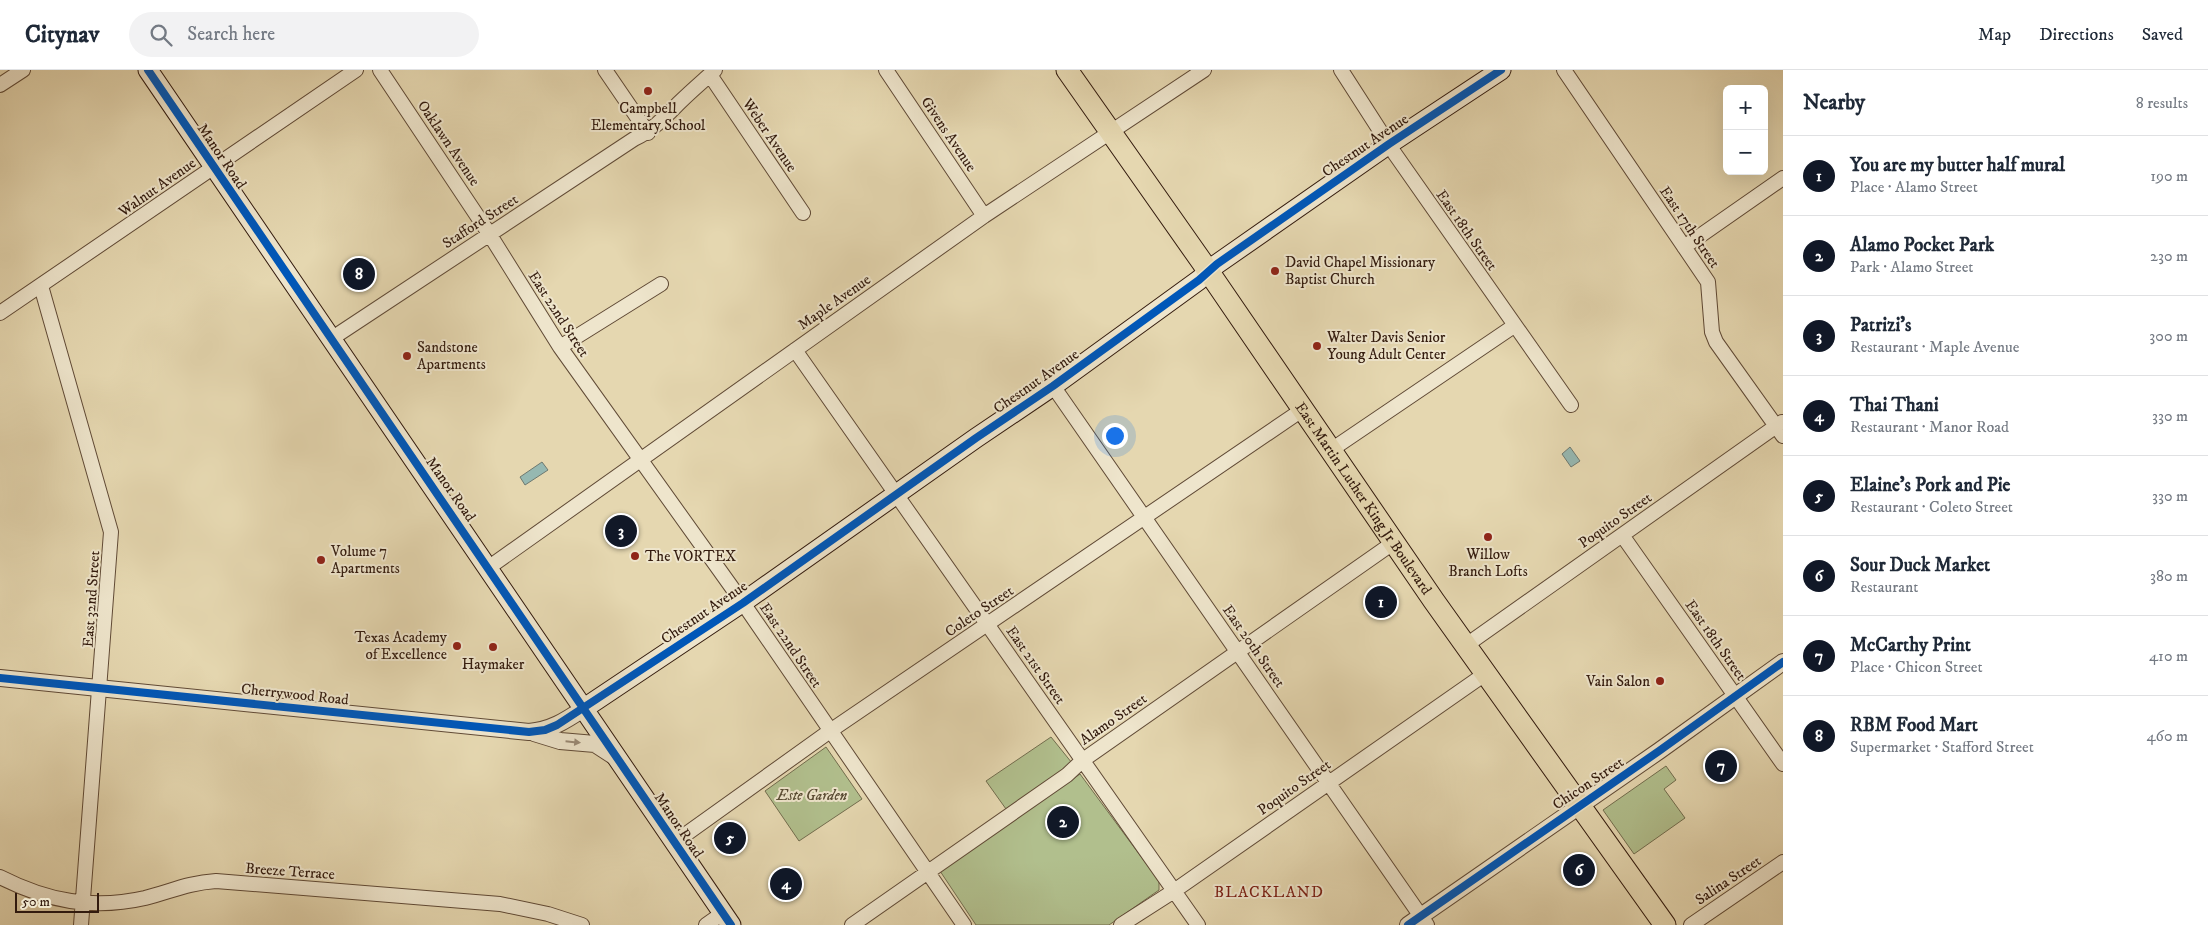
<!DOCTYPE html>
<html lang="en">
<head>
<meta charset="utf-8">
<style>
  body { margin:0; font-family:"IM FELL DW Pica",serif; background:#f2f2f3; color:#1f2937 }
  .controls { position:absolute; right:15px; top:15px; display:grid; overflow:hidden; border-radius:8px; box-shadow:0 5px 20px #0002 }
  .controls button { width:45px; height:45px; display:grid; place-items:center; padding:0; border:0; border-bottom:1px solid #e0e1e3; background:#fff; color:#1f2937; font:25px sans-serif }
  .scale { position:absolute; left:15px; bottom:12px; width:84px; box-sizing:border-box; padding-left:5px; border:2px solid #331b0e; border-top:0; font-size:14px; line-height:18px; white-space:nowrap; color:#331b0e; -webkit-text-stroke:4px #eee5cc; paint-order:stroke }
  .you { position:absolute; left:1114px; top:365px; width:18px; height:18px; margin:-12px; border:4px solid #fff; border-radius:50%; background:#1a73e8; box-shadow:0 0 0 8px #1a73e833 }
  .badge { display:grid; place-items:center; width:32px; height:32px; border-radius:50%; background:#111827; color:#fff; font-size:16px; font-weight:700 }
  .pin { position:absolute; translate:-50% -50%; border:2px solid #fff; box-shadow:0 1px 5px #0006 }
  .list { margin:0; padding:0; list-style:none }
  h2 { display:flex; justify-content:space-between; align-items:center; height:65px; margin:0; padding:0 20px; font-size:21px }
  h2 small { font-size:16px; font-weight:400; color:#747a83 }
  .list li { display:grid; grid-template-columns:32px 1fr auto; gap:15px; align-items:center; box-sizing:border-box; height:80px; padding:0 20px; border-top:1px solid #e0e1e3 }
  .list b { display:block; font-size:19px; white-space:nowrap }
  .list p { margin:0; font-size:16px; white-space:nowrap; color:#747a83 }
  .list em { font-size:16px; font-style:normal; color:#747a83 }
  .icon { flex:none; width:28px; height:28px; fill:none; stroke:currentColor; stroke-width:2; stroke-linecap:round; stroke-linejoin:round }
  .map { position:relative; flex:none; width:1783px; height:855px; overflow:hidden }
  header { display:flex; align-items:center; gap:30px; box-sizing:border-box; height:70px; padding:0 25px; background:#fff; border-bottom:1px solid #e0e1e3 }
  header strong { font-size:24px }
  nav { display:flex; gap:28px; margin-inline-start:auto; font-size:18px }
  .search { width:350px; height:45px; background:#f2f2f3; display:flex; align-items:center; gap:12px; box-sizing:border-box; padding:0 18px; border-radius:28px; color:#747a83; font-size:19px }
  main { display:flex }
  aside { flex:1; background:#fff }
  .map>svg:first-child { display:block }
  .green { fill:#b1bf8d; stroke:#726d4e }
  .water { fill:#96b8b1; stroke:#6e7970 }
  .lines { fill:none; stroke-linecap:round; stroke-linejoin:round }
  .minor-casing { stroke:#604a36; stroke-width:16 }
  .tertiary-casing { stroke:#604a36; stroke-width:18 }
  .secondary-casing { stroke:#331b0e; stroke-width:21 }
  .primary-casing { stroke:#331b0e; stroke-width:23 }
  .minor { stroke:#eee5cc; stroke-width:14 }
  .tertiary { stroke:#eee5cc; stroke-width:16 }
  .secondary { stroke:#eee5cc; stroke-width:19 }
  .primary { stroke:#e5d7b0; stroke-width:21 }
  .cycleway-casing { stroke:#eee5cc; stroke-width:11 }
  .cycleway { stroke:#0057b8; stroke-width:8 }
  .oneway { fill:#9a8a76 }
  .poi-dot { fill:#8f2418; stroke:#eee5cc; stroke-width:2 }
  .labels { text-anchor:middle; stroke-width:4; stroke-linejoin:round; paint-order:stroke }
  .poi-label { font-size:15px; fill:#331b0e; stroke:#eee5cc; text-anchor:start }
  .street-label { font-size:15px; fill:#331b0e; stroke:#eee5cc }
  .park-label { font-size:15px; font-style:italic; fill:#594c34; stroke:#eee5cc }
  .neighbourhood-label { font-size:16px; letter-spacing:1px; fill:#7a1f14; stroke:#eee5cc }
</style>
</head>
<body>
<header>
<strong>Citynav</strong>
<div class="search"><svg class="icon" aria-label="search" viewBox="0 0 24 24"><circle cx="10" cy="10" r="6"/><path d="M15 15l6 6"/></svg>Search here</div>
<nav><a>Map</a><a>Directions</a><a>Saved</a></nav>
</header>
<main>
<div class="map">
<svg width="1783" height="855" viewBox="0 0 1783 855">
  <rect width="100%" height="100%" fill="#e5d7b0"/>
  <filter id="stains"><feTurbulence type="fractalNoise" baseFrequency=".004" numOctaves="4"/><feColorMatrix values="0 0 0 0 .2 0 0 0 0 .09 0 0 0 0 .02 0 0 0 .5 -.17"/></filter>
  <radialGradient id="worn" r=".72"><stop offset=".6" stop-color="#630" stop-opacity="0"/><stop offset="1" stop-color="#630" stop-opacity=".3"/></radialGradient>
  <!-- green -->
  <path class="green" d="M 1051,667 L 1072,693 L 1006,739 L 986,711 Z
    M 826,677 L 862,729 L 799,771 L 765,721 Z
    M 1666,696 L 1676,710 L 1664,719 L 1685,748 L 1634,784 L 1603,740 Z
    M 1080,704 L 1159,811 L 1159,820 L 1109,855 L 976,855 L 940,801 Z"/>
  <!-- water -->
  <path class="water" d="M 1570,377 L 1580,391 L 1571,397 L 1562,384 Z
    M 542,392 L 548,400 L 525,415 L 520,407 Z"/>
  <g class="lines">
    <defs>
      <path id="minor" d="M 380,0 L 490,165 L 560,277 L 743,533 L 964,855
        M 605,0 L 648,63
        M 886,0 L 984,146
        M 1341,0 L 1395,84 L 1571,335
        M 1564,0 L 1708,212 L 1712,262 L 1716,272 L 1783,366
        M 710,5 L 803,143
        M 0,15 L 23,0
        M 1684,177 L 1783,108
        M 41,216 L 111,462 L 81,855
        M 0,243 L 356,0
        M 331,269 L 634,69 C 653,60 665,47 680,32 C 691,21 703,11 715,0
        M 560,277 L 661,214
        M 795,280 L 1198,855
        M 1053,316 L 1427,855
        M 1331,380 L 1514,256
        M 1622,465 L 1783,694
        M 488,498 L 984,146 L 1204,0
        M 1465,576 L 1782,352
        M 675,772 L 830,661 L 1302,340
        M 0,807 C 47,831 93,840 145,828 C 172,821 188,813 216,811 L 500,834 L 548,844 L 582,855
        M 706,855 L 723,843
        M 852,855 L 1067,705 L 1083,690 L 1393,473
        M 1121,855 L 1174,821 L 1485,604
        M 1691,855 L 1783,792"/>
      <path id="tertiary" d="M 0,608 L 529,662 C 551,660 565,651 583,639
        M 534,663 L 560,671 L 595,674 L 615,687
        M 1408,855 L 1659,681 L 1783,592"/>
      <path id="secondary" d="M 148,0 L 731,855
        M 583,639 L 749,528 L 976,368 L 1053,316 L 1199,210 L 1217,194 L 1389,74 L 1501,0"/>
      <g id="primary">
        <path id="s1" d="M 1067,0 L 1202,192 L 1434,531 L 1665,855"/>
      </g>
    </defs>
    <!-- minor casing -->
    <use href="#minor" class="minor-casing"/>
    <!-- tertiary casing -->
    <use href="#tertiary" class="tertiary-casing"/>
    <!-- secondary casing -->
    <use href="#secondary" class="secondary-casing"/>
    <!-- primary casing -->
    <use href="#primary" class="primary-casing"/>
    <!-- minor -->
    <use href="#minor" class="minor"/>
    <!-- tertiary -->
    <use href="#tertiary" class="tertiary"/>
    <!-- secondary -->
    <use href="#secondary" class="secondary"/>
    <!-- primary -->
    <use href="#primary" class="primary"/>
    <defs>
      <path id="cycleway" d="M 148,0 L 731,855
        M 0,608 L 529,662 L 545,660 L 557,655 L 743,533 L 976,368 L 1053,316 L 1199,210 L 1217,194 L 1389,74 L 1501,0
        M 1408,855 L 1659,681 L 1783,592"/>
    </defs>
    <!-- cycleway casing -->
    <use href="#cycleway" class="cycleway-casing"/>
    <!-- cycleway -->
    <use href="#cycleway" class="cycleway"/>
  </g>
  <!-- one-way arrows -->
  <defs><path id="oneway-solid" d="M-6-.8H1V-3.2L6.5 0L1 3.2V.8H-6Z" transform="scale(1.25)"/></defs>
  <use class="oneway" href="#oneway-solid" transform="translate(573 672) rotate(6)"/>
  <!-- markers -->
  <g class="poi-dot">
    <circle cx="648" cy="21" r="5"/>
    <circle cx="1275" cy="201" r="5"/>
    <circle cx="1317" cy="276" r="5"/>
    <circle cx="407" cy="286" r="5"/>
    <circle cx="1488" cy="467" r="5"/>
    <circle cx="635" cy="486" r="5"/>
    <circle cx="321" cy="490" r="5"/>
    <circle cx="457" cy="576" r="5"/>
    <circle cx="493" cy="577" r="5"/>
    <circle cx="1660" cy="611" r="5"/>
  </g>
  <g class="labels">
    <!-- poi labels -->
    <g class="poi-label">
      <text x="648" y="43" text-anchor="middle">Campbell<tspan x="648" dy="17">Elementary School</tspan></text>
      <text x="1285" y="197">David Chapel Missionary<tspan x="1285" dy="17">Baptist Church</tspan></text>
      <text x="1327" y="272">Walter Davis Senior<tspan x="1327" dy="17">Young Adult Center</tspan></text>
      <text x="417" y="282">Sandstone<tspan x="417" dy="17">Apartments</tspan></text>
      <text x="331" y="486">Volume 7<tspan x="331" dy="17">Apartments</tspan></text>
      <text x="1488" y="489" text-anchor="middle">Willow<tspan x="1488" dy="17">Branch Lofts</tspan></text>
      <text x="645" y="491">The VORTEX</text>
      <text x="447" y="572" text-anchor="end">Texas Academy<tspan x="447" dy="17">of Excellence</tspan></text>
      <text x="493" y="599" text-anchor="middle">Haymaker</text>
      <text x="1650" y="616" text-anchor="end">Vain Salon</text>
    </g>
    <!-- street labels -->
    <g class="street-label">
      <text transform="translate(949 64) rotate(56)" y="5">Givens Avenue</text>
      <text transform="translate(770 65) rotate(56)" y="5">Weber Avenue</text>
      <text transform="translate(449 73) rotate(56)" y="5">Oaklawn Avenue</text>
      <text transform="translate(1365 75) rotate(-34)" y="5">Chestnut Avenue</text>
      <text transform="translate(222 86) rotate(56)" y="5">Manor Road</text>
      <text transform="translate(157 117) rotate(-35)" y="5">Walnut Avenue</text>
      <text transform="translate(480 151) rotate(-33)" y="5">Stafford Street</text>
      <text transform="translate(1690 157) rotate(56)" y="5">East 17th Street</text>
      <text transform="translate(1467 160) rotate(55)" y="5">East 18th Street</text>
      <text transform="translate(834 232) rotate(-35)" y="5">Maple Avenue</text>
      <text transform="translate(559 244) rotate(57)" y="5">East 22nd Street</text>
      <text transform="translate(1036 311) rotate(-35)" y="5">Chestnut Avenue</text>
      <text transform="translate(451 419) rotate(55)" y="5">Manor Road</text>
      <text dy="5" stroke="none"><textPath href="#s1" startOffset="521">East Martin Luther King Jr Boulevard</textPath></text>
      <text transform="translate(1615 450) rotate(-35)" y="5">Poquito Street</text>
      <text transform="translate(91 529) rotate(-86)" y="5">East 32nd Street</text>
      <text transform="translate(979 541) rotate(-34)" y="5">Coleto Street</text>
      <text transform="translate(704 542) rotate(-34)" y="5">Chestnut Avenue</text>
      <text transform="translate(1716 570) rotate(55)" y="5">East 18th Street</text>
      <text transform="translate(791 575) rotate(56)" y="5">East 22nd Street</text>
      <text transform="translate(1254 576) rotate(55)" y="5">East 20th Street</text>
      <text transform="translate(1036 595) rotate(55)" y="5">East 21st Street</text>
      <text transform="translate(295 624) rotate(6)" y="5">Cherrywood Road</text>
      <text transform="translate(1113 649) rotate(-35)" y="5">Alamo Street</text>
      <text transform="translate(1588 713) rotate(-34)" y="5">Chicon Street</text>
      <text transform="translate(1294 717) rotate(-35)" y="5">Poquito Street</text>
      <text transform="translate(679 755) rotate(56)" y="5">Manor Road</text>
      <text transform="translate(290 801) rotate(4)" y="5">Breeze Terrace</text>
      <text transform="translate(1728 810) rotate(-34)" y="5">Salina Street</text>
    </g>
    <!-- park labels -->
    <g class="park-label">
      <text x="812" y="730">Este Garden</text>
    </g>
    <!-- neighbourhood labels -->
    <g class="neighbourhood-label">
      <text x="1269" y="827">BLACKLAND</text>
    </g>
  </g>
  <rect width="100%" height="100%" filter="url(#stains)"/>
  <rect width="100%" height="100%" fill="url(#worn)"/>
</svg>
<div class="controls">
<button>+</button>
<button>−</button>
</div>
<div class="scale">50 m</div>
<div class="you"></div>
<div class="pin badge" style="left:1381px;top:532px">1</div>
<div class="pin badge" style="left:1063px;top:752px">2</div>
<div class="pin badge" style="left:621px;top:461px">3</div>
<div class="pin badge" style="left:786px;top:814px">4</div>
<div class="pin badge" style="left:730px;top:768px">5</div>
<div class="pin badge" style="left:1579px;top:800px">6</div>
<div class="pin badge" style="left:1721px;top:696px">7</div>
<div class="pin badge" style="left:359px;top:204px">8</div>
</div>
<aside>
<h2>Nearby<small>8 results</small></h2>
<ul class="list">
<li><span class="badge">1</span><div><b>You are my butter half mural</b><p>Place · Alamo Street</p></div><em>190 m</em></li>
<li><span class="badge">2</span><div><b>Alamo Pocket Park</b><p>Park · Alamo Street</p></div><em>230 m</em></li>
<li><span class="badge">3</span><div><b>Patrizi's</b><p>Restaurant · Maple Avenue</p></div><em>300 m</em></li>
<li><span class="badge">4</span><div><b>Thai Thani</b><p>Restaurant · Manor Road</p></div><em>330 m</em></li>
<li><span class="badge">5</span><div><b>Elaine's Pork and Pie</b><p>Restaurant · Coleto Street</p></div><em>330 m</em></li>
<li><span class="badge">6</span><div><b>Sour Duck Market</b><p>Restaurant</p></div><em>380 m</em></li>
<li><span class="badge">7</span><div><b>McCarthy Print</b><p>Place · Chicon Street</p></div><em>410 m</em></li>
<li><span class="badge">8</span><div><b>RBM Food Mart</b><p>Supermarket · Stafford Street</p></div><em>460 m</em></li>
</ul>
</aside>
</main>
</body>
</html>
